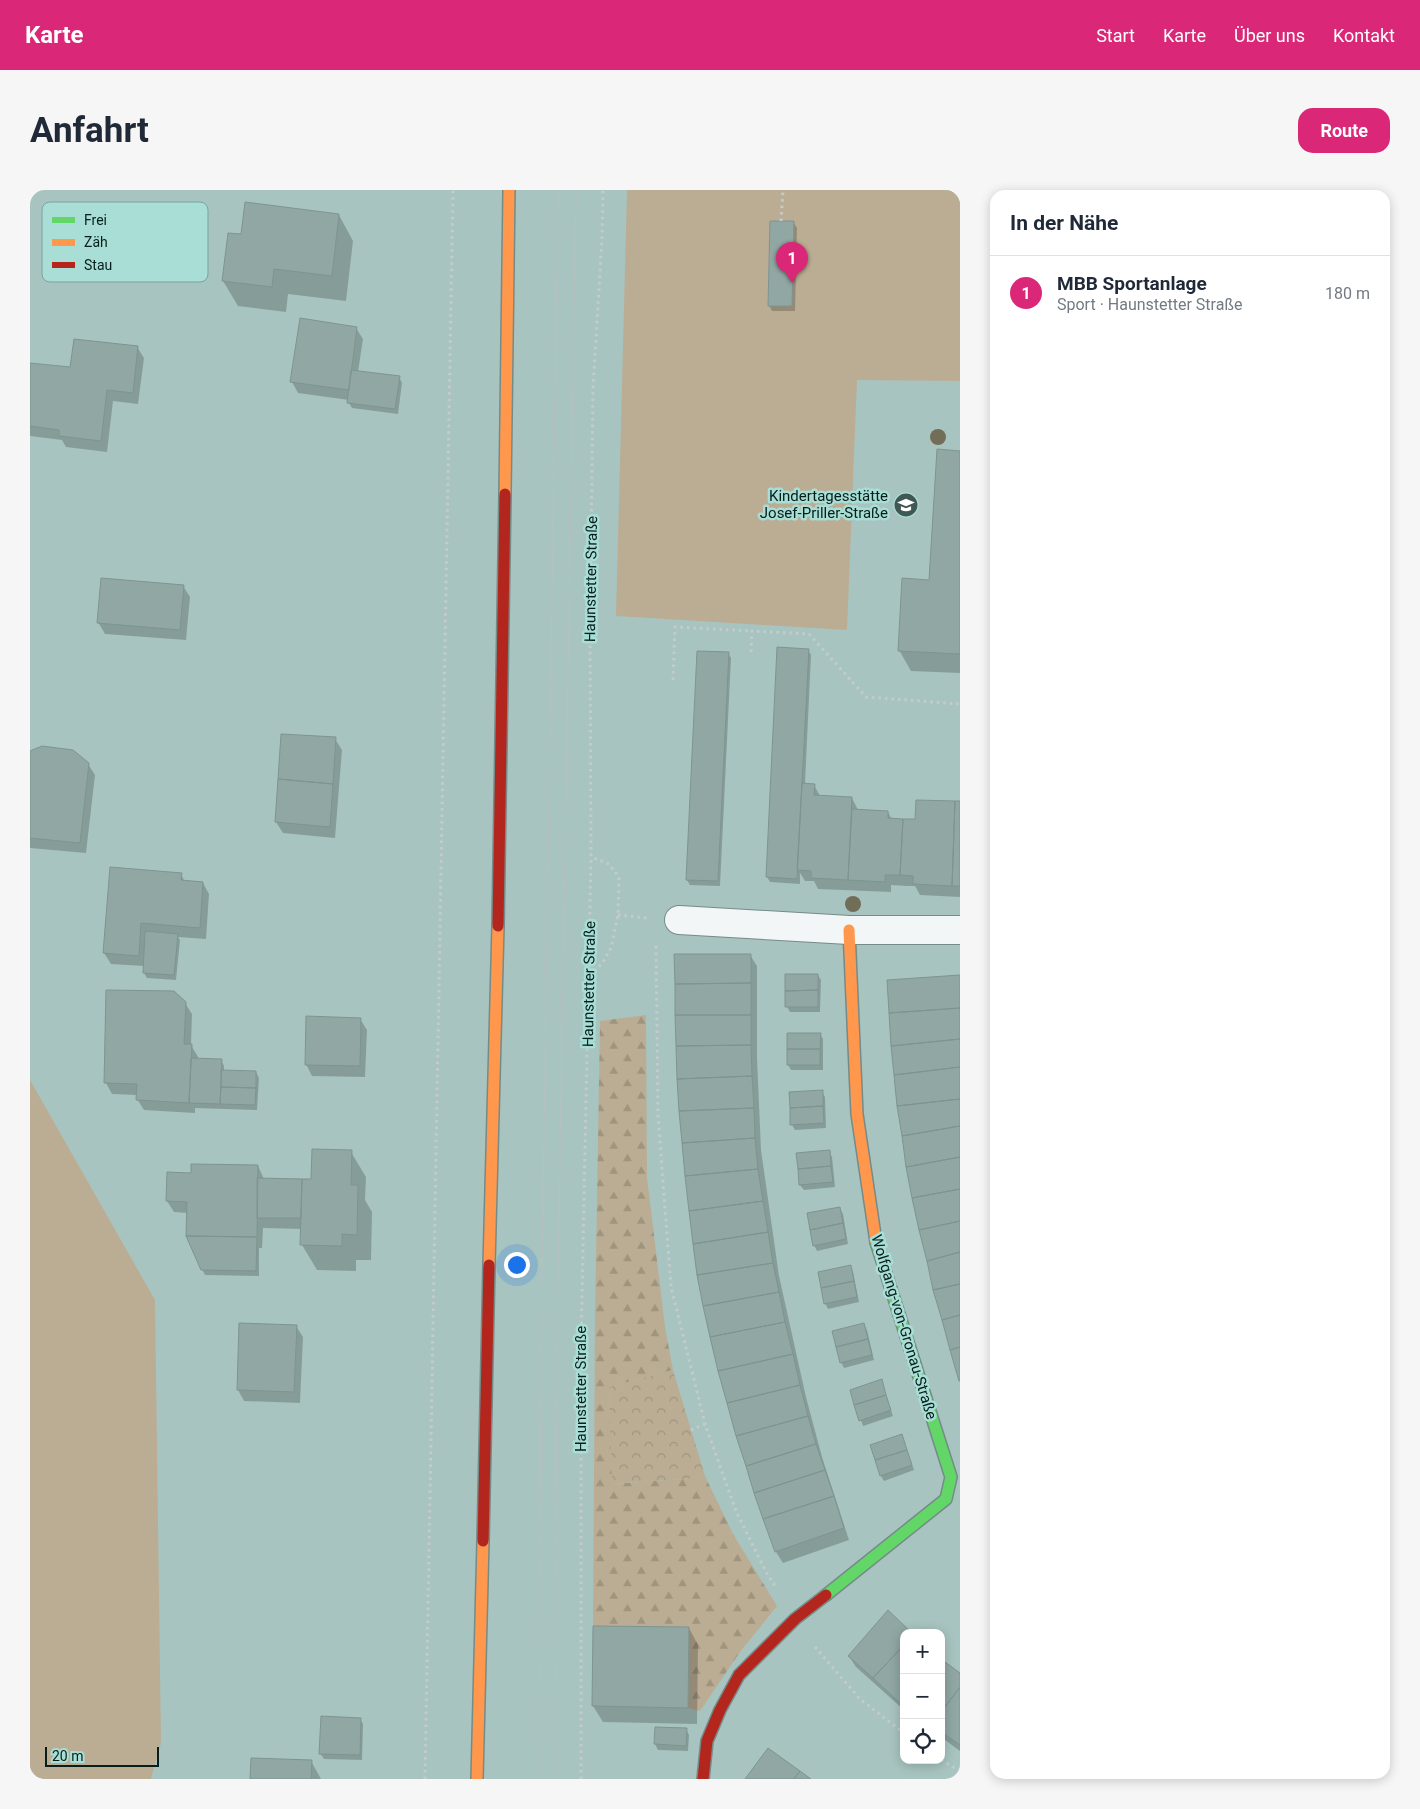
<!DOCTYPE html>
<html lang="de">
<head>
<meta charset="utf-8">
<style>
  body { margin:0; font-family:Roboto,sans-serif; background:#f6f6f7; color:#1f2937 }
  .controls { position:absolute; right:15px; bottom:15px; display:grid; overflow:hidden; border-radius:10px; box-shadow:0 2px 12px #0003 }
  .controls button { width:45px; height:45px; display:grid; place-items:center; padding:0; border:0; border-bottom:1px solid #e0e1e3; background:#fff; color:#1f2937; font:25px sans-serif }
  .scale { position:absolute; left:15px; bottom:12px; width:114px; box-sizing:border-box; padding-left:5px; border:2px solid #081e1b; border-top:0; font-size:14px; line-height:18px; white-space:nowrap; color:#081e1b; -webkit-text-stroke:4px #a8ded5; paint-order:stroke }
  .you { position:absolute; left:486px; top:1074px; width:18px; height:18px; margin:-12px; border:4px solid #fff; border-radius:50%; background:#1a73e8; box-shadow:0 0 0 8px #1a73e833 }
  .badge { display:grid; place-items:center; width:32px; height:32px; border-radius:50%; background:#db2777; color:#fff; font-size:16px; font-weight:700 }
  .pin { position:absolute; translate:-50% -41px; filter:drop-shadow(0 1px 2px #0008) }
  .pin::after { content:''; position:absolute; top:26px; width:18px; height:15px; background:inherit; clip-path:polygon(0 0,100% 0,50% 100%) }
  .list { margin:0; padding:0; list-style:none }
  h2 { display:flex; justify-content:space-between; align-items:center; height:65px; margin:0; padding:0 20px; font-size:21px }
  h2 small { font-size:16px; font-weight:400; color:#747a83 }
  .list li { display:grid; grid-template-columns:32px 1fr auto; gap:15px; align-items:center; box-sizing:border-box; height:75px; padding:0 20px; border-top:1px solid #e0e1e3 }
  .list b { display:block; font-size:19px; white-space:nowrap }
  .list p { margin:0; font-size:16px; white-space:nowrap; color:#747a83 }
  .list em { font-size:16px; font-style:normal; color:#747a83 }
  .icon { flex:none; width:28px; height:28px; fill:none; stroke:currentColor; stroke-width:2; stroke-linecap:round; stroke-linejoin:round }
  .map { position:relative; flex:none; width:930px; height:1589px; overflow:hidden; border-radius:15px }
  header { display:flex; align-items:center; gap:30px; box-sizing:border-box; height:70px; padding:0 25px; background:#db2777; color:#fff }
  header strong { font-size:24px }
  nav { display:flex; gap:28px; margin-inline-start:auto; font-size:18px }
  .intro { display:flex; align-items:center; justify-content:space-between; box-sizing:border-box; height:120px; padding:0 30px }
  h1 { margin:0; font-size:35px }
  .button { padding:12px 22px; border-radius:15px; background:#db2777; color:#fff; font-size:18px; font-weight:700 }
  main { display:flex; gap:30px; padding:0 30px }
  aside { flex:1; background:#fff; border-radius:15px; box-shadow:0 2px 12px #0003 }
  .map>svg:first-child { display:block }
  .grass { fill:#bbad93 }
  .forest { fill:url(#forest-firs) }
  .park { fill:url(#park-crowns) }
  .shadow { fill:#0003 }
  .building { fill:#90a7a3; stroke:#7e9491 }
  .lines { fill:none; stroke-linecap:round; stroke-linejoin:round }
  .street-casing { stroke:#758b88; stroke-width:30 }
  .fast-casing { stroke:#758b88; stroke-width:14 }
  .slow-casing { stroke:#758b88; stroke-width:14 }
  .jam-casing { stroke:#758b88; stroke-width:14 }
  .path { stroke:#c3cccb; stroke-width:3; stroke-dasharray:2.5 4; stroke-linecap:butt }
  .street { stroke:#f2f6f6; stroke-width:28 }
  .fast { stroke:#63d668; stroke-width:11 }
  .slow { stroke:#ff974d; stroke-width:11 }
  .jam { stroke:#b3261e; stroke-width:11 }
  .tram { stroke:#b7c0be; stroke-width:1 }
  .tree { fill:#726d56 }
  .labels { text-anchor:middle; stroke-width:5; stroke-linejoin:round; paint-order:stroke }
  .poi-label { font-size:15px; fill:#081e1b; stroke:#a8ded5; text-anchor:end }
  .street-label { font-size:15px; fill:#081e1b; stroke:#a8ded5 }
  .key { fill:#a8ded5; stroke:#78a49d; stroke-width:1 }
  .key-label { font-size:14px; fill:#081e1b }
</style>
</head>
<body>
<header>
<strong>Karte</strong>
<nav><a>Start</a><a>Karte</a><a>Über uns</a><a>Kontakt</a></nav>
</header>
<div class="intro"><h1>Anfahrt</h1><a class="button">Route</a></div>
<main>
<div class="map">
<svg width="930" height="1589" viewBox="0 0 930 1589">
  <defs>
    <pattern id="forest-firs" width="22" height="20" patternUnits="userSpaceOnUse" patternTransform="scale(1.25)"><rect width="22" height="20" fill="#bbad93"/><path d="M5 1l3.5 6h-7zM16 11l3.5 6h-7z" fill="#9f947e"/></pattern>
    <pattern id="park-crowns" width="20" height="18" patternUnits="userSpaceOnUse" patternTransform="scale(1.25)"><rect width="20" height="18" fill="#bbad93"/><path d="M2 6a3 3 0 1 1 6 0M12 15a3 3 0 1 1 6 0" fill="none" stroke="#9f947e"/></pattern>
  </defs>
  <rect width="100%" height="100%" fill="#a8c4c0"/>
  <!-- grass -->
  <path class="grass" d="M 597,0 L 930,0 L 930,191 L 827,190 L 817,440 L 586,426 Z
    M 0,890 L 125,1110 L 131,1553 L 121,1589 L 0,1589 Z"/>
  <!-- forest -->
  <path class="forest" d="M 616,825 L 617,987 L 635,1137 L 643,1180 L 579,1197 L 583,1294 L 653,1289 L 675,1286 L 703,1344 L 747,1416 L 710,1462 L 670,1521 L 658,1518 L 659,1437 L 563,1436 L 565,1128 L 570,831 Z"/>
  <!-- park -->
  <path class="park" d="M 643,1180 L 675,1286 L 654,1289 L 582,1294 L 579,1197 Z"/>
  <!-- shadow -->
  <path class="shadow" d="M 309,25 L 323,51 L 316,111 L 258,104 L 256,122 L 208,116 L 193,91 L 212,46 Z
    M 764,33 L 767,38 L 765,121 L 742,121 L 739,115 Z
    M 326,138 L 333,149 L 328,182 L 369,187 L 372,193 L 368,224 L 322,218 L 319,213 L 319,210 L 268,203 L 262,192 Z
    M 107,157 L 114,168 L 108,214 L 83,211 L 77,262 L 36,257 L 32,250 L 0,246 L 0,174 L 41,178 Z
    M 930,262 L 930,483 L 881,481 L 869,460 L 900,391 Z
    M 153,396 L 160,407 L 156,450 L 75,444 L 68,432 Z
    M 778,460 L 781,465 L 775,594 L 784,595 L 790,606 L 822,608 L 828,620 L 858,622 L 862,630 L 887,631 L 930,613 L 930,707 L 890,705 L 885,696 L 877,696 L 861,695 L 861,702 L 788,699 L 784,691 L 775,691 L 770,683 L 770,694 L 740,692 L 737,687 Z
    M 698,463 L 701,468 L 690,696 L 660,695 L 657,690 Z
    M 252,545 L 305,549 L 312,560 L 305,648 L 253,643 L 246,632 Z
    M 0,563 L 58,574 L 65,585 L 56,663 L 0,658 Z
    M 151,684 L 155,692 L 173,693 L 179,704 L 176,749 L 148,747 L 150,750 L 146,790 L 117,788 L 114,783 L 114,776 L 81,774 L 74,763 Z
    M 720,765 L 727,776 L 727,868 L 731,960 L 749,1086 L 776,1207 L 792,1267 L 819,1350 L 753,1373 L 746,1362 L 725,1303 L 704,1234 Z
    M 788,785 L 791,790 L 790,822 L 760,822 L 757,817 Z
    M 155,813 L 162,824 L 161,855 L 168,867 L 168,869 L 191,870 L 194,876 L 194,881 L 226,882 L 229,888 L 227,920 L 165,918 L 165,923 L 114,920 L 107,909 L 107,905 L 82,904 L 76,893 Z
    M 330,829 L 337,840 L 335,887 L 282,886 L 276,874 Z
    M 758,844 L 790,844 L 793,849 L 793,880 L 761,880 L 758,875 Z
    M 792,902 L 795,907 L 796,938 L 765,940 L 762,935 Z
    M 799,961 L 802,967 L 805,997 L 774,1000 L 770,995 L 768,964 Z
    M 321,962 L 336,987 L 335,1010 L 342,1022 L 341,1070 L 326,1070 L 326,1081 L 287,1080 L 272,1055 L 272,1039 L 233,1038 L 232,1058 L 229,1058 L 229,1086 L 175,1085 L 172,1079 L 158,1023 L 144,1022 L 137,1011 L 162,984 L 228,976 L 234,989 L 282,991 Z
    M 810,1019 L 813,1024 L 818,1054 L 787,1061 L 784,1055 Z
    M 820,1076 L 823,1082 L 829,1112 L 798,1119 L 795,1113 Z
    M 834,1135 L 837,1140 L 844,1170 L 814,1178 L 811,1172 Z
    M 266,1136 L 273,1147 L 270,1213 L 214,1211 L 208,1200 Z
    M 851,1191 L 863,1226 L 833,1236 L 821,1201 Z
    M 872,1246 L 884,1280 L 854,1291 L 851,1286 Z
    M 858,1422 L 874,1443 L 874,1520 L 826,1477 L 819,1466 Z
    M 565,1437 L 659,1438 L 668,1455 L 667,1534 L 573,1532 L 563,1516 Z
    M 911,1471 L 930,1483 L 930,1561 L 911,1547 Z
    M 330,1529 L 333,1534 L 332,1570 L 294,1569 L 290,1563 Z
    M 626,1538 L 656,1539 L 659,1545 L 658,1561 L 628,1560 L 625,1554 Z
    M 281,1571 L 291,1589 L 221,1589 Z"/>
  <!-- building -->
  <path class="building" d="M 215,12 L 309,24 L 302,86 L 244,79 L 242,97 L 192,91 L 198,43 L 211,44 Z
    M 740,31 L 764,31 L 762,116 L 738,116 Z
    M 270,128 L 327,137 L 319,200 L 260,192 Z
    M 44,149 L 108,156 L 103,203 L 77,200 L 71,251 L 29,246 L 29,240 L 0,236 L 0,173 L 40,177 Z
    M 321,180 L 370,186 L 365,219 L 317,213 Z
    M 907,259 L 930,261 L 930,464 L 868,461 L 872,388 L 899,390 Z
    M 71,388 L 154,395 L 150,440 L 67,433 Z
    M 747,457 L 779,459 L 767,689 L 736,687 Z
    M 667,461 L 699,462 L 688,691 L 656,690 Z
    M 251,544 L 306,547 L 303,594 L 248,589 Z
    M 12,556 L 43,560 L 59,573 L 50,653 L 0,648 L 0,561 Z
    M 248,589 L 303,594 L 300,637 L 245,632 Z
    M 772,593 L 785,594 L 784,605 L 822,607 L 818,690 L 781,688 L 781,681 L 767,680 Z
    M 886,610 L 925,611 L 922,696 L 883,694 L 883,686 L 870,685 L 873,629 L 885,629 Z
    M 925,611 L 930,611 L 930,696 L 922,696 Z
    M 822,619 L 858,621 L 858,628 L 873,629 L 870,685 L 855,685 L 855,692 L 818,690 Z
    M 80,677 L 152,683 L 151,690 L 173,692 L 170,738 L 111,733 L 109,766 L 73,763 Z
    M 115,741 L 148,744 L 144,785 L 113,783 Z
    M 644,764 L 721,764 L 721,793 L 645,794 Z
    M 755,784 L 788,784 L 788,800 L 755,801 Z
    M 930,785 L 930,818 L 859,823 L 857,790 Z
    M 721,793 L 721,825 L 645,825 L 645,794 Z
    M 76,800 L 144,801 L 156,812 L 154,854 L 162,854 L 159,913 L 106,910 L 107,894 L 74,893 Z
    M 788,800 L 788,817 L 755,817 L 755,801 Z
    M 930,818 L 930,849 L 861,856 L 859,823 Z
    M 645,825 L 721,825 L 721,855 L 646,856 Z
    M 276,826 L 331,828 L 330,876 L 275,875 Z
    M 757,843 L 791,843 L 790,859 L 757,859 Z
    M 930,849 L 930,877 L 864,885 L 861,856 Z
    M 721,855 L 722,886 L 647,889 L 646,856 Z
    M 757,859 L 790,859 L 790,875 L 757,875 Z
    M 161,868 L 192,869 L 190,914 L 159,913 Z
    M 930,877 L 930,909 L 867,916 L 864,885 Z
    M 191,880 L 226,881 L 226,898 L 191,897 Z
    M 722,886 L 724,918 L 649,921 L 647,889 Z
    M 191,897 L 226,898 L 225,915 L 190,914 Z
    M 793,900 L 793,916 L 760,918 L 759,902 Z
    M 930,909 L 930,936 L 872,946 L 867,916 Z
    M 793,916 L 794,933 L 760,935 L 760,918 Z
    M 724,918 L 725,948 L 652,953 L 649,921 Z
    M 930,936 L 930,967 L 876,977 L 872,946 Z
    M 725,948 L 728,979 L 655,986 L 652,953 Z
    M 282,959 L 322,960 L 321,995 L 328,995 L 327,1045 L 312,1044 L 312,1056 L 270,1055 L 272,989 L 281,989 Z
    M 800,960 L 801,976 L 768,979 L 766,963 Z
    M 930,967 L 930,999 L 882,1008 L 876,977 Z
    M 161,974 L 228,975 L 227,1047 L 156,1046 L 157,1012 L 136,1011 L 137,982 L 161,983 Z
    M 801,976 L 803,992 L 769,995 L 768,979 Z
    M 728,979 L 733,1011 L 659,1021 L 655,986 Z
    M 227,988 L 272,989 L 271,1028 L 227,1028 Z
    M 930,999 L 930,1031 L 889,1040 L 882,1008 Z
    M 733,1011 L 738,1042 L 663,1054 L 659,1021 Z
    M 810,1017 L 813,1033 L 780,1040 L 777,1023 Z
    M 930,1031 L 930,1062 L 897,1071 L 889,1040 Z
    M 813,1033 L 816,1049 L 783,1056 L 780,1040 Z
    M 738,1042 L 743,1073 L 667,1085 L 663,1054 Z
    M 156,1046 L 227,1047 L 226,1081 L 171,1080 Z
    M 930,1062 L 930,1094 L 903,1100 L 897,1071 Z
    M 743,1073 L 749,1102 L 673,1116 L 667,1085 Z
    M 821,1075 L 824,1091 L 791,1098 L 788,1082 Z
    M 824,1091 L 827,1107 L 794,1114 L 791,1098 Z
    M 930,1094 L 930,1125 L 912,1130 L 903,1100 Z
    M 749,1102 L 755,1132 L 680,1147 L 673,1116 Z
    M 930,1125 L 930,1157 L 920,1160 L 912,1130 Z
    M 755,1132 L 763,1164 L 688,1181 L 680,1147 Z
    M 209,1133 L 267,1135 L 264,1202 L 207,1200 Z
    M 834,1133 L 838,1149 L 806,1157 L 802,1141 Z
    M 838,1149 L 842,1165 L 810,1173 L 806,1157 Z
    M 930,1157 L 930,1191 L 929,1191 L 920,1160 Z
    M 763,1164 L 770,1195 L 697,1213 L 688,1181 Z
    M 852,1189 L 856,1205 L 824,1215 L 820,1200 Z
    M 770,1195 L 778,1226 L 706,1246 L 697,1213 Z
    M 856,1205 L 861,1220 L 829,1231 L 824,1215 Z
    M 778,1226 L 786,1254 L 716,1276 L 706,1246 Z
    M 872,1244 L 877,1260 L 845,1270 L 840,1255 Z
    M 786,1254 L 795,1280 L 724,1303 L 716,1276 Z
    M 877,1260 L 882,1275 L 850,1286 L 845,1270 Z
    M 795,1280 L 804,1306 L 733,1329 L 724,1303 Z
    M 804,1306 L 814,1338 L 745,1362 L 733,1329 Z
    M 858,1420 L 882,1443 L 874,1443 L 874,1455 L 843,1488 L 818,1466 Z
    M 563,1436 L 659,1437 L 658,1518 L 562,1516 Z
    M 874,1455 L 874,1511 L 871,1514 L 843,1488 Z
    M 911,1469 L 930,1483 L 930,1497 L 911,1522 Z
    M 930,1497 L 930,1555 L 911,1542 L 911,1522 Z
    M 291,1526 L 331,1528 L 330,1565 L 289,1564 Z
    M 625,1537 L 657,1538 L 656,1556 L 624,1554 Z
    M 738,1558 L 770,1581 L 764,1589 L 715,1589 Z
    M 221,1568 L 282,1570 L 281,1589 L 220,1589 Z
    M 770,1581 L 781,1589 L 764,1589 Z"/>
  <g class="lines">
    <defs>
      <path id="street" d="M 649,730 L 819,740 L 930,740"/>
      <path id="fast" d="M 796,1405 L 916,1309 L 921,1287 L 846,1052"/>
      <path id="slow" d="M 475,304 L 479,0
        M 819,740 L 827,924 L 846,1052
        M 459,1075 L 468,736
        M 447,1589 L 453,1351"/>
      <path id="jam" d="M 468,736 L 475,304
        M 453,1351 L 459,1075
        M 673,1589 L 677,1551 L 690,1520 L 709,1485 L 765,1429 L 796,1405"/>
    </defs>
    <!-- street casing -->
    <use href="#street" class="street-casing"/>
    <!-- fast casing -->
    <use href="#fast" class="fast-casing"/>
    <!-- slow casing -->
    <use href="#slow" class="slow-casing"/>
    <!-- jam casing -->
    <use href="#jam" class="jam-casing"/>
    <!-- path -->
    <path class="path" d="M 751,31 L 753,0
      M 721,462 L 722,441 L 779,444 L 836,507 L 930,514
      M 643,490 L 645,437 L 722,441
      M 588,725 L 617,728
      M 626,756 L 628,926 L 641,1097 L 675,1234 L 706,1321 L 736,1382 L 747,1399
      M 560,786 L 573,772 L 581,758 L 588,725 L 589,687 L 579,674 L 561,667
      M 661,1240 L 675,1234
      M 785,1457 L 830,1509 L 874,1543
      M 911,1570 L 930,1581
      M 395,1589 L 423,0
      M 551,1589 L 551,1155 L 561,667 L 560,434 L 563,198 L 572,49 L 573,0"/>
    <!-- street -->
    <use href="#street" class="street"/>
    <!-- fast -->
    <use href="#fast" class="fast"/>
    <!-- slow -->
    <use href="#slow" class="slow"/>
    <!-- jam -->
    <use href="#jam" class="jam"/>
    <!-- tram -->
    <path class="tram" d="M 509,1589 L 511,1145 L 528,0
      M 525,1589 L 527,1145 L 546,0"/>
  </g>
  <!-- trees -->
  <g class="tree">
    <circle cx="908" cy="247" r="8"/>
    <circle cx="823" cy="714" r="8"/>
  </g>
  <!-- icons -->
  <defs>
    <symbol id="school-disc" viewBox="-11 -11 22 22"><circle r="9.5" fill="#405855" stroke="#a8ded5"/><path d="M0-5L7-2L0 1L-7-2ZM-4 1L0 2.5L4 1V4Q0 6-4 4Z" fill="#fff"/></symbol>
  </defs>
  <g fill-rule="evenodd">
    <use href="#school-disc" x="862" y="301" width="28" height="28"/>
  </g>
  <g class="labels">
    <!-- poi labels -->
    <g class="poi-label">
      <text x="858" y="311">Kindertagesstätte<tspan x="858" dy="17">Josef-Priller-Straße</tspan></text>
    </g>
    <!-- street labels -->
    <g class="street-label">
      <text transform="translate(561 389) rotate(-89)" y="5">Haunstetter Straße</text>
      <text transform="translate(559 794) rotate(-89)" y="5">Haunstetter Straße</text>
      <text transform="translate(874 1137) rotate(73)" y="5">Wolfgang-von-Gronau-Straße</text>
      <text transform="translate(551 1199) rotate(-90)" y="5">Haunstetter Straße</text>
    </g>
  </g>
  <!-- legend -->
  <rect x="12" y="12" width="166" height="80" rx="8" class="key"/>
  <rect x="22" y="27" width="23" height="6" fill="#63d668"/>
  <rect x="22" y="49" width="23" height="7" fill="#ff974d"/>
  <rect x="22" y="72" width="23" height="6" fill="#b3261e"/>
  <g class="key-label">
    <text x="54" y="35">Frei</text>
    <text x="54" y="57">Zäh</text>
    <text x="54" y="80">Stau</text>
  </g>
</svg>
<div class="controls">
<button>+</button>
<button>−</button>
<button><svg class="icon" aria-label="locate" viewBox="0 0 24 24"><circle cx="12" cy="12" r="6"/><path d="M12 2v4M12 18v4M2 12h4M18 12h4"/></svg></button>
</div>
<div class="scale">20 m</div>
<div class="you"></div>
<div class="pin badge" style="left:762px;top:93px">1</div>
</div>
<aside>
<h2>In der Nähe<small></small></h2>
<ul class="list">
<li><span class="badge">1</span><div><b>MBB Sportanlage</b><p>Sport · Haunstetter Straße</p></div><em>180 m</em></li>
</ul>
</aside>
</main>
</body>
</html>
